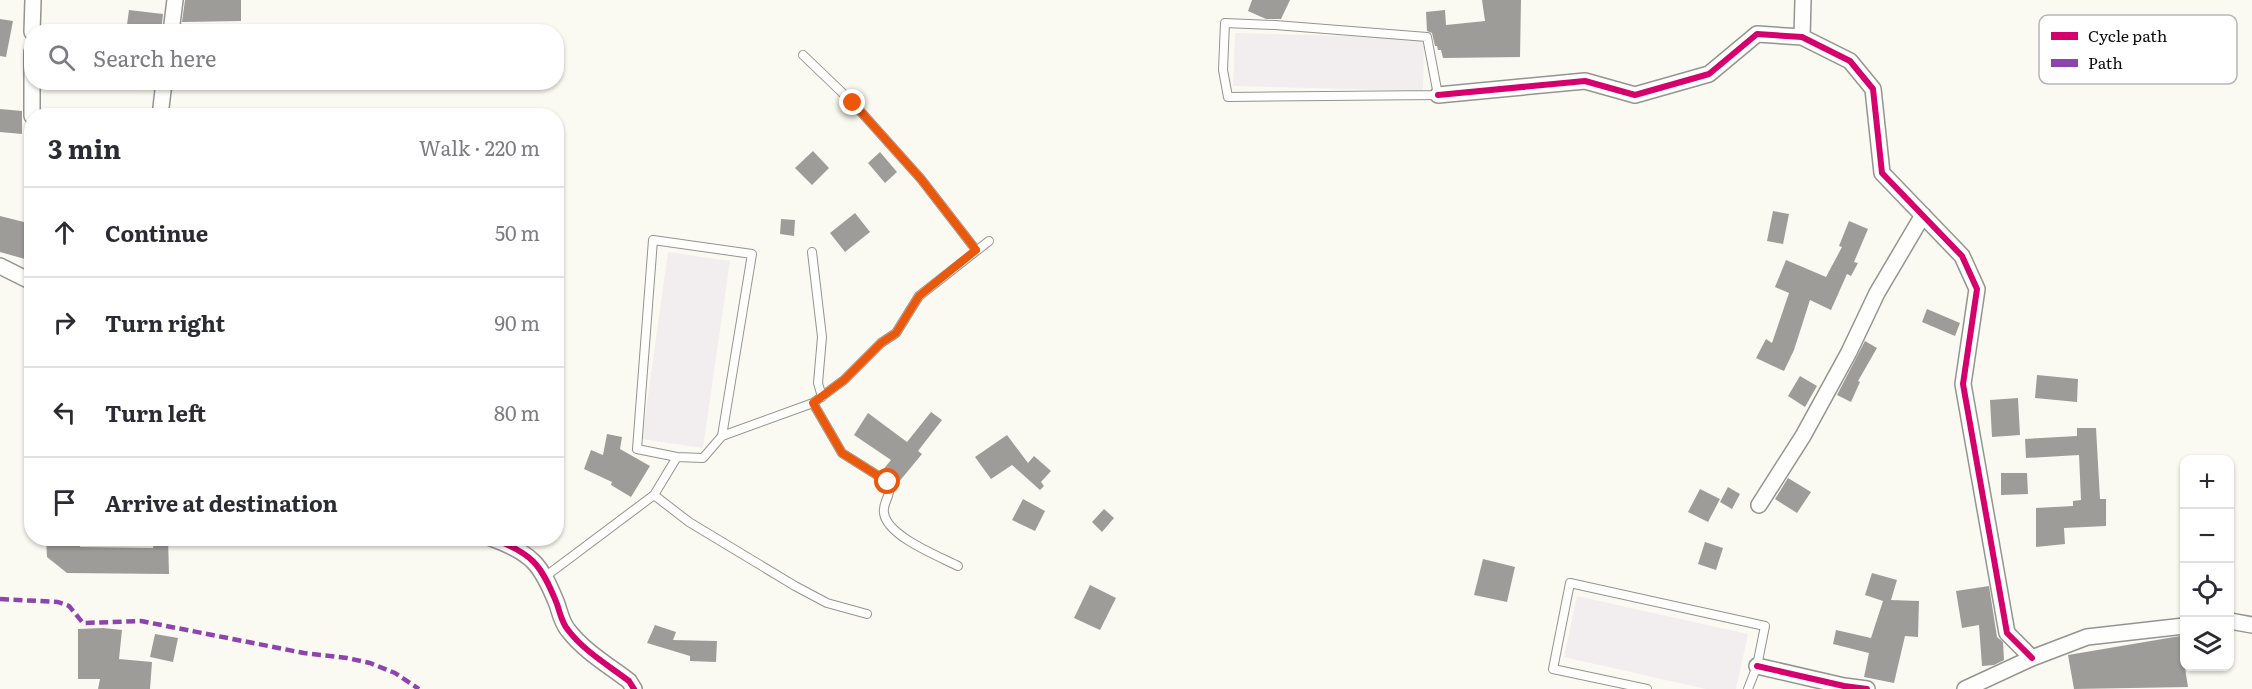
<!DOCTYPE html>
<html lang="en">
<head>
<meta charset="utf-8">
<style>
  body { margin:0; font-family:Literata,serif; background:#f2f2f3; color:#2b2b33 }
  .controls { position:absolute; right:18px; bottom:18px; display:grid; overflow:hidden; border-radius:12px; box-shadow:0 2px 4px #0004 }
  .controls button { width:54px; height:54px; display:grid; place-items:center; padding:0; border:0; border-bottom:2px solid #e1e1e2; background:#fff; color:#2b2b33; font:30px sans-serif }
  .stop { position:absolute; width:18px; height:18px; margin:-14px; border:4px solid #ea580c; border-radius:50%; background:#fff }
  .stop.end { background:#ea580c; border-color:#fff; box-shadow:0 2px 6px #0008 }
  .list { margin:0; padding:0; list-style:none }
  h2 { display:flex; justify-content:space-between; align-items:center; height:78px; margin:0; padding:0 24px; font-size:26px }
  h2 small { font-size:20px; font-weight:400; color:#7c7c81 }
  .list li { display:grid; grid-template-columns:39px 1fr auto; gap:18px; align-items:center; box-sizing:border-box; height:90px; padding:0 24px; border-top:2px solid #e1e1e2 }
  .list b { display:block; font-size:22px; white-space:nowrap }
  .list em { font-size:20px; font-style:normal; color:#7c7c81 }
  .icon { flex:none; width:33px; height:33px; fill:none; stroke:currentColor; stroke-width:2; stroke-linecap:round; stroke-linejoin:round }
  .map { position:relative; flex:none; width:2252px; height:689px; overflow:hidden }
  .search { position:absolute; background:#fff; box-shadow:0 2px 4px #0004; left:24px; top:24px; width:540px; height:66px; display:flex; align-items:center; gap:15px; box-sizing:border-box; padding:0 21px; border-radius:24px; color:#7c7c81; font-size:22px }
  .panel { position:absolute; background:#fff; box-shadow:0 2px 4px #0004; left:24px; top:108px; width:540px; height:438px; border-radius:24px }
  .map>svg:first-child { display:block }
  .industrial { fill:#f2edee }
  .building { fill:#9e9c98 }
  .lines { fill:none; stroke-linecap:round; stroke-linejoin:round }
  .service-casing { stroke:#949490; stroke-width:10 }
  .minor-casing { stroke:#949490; stroke-width:18 }
  .service { stroke:#fefefd; stroke-width:8 }
  .minor { stroke:#fefefd; stroke-width:15 }
  .quiet { stroke:#8e44ad; stroke-width:4.5; stroke-dasharray:9 4.5; stroke-linecap:butt }
  .cycleway-casing { stroke:#fff; stroke-width:10 }
  .cycleway { stroke:#d6006c; stroke-width:6 }
  .route { stroke:#ea580c; stroke-width:8 }
  .key { fill:#fff; stroke:#b6b6b6; stroke-width:1.5 }
  .key-label { font-size:16px; fill:#0d0d0d }
</style>
</head>
<body>
<div class="map">
<svg width="2252" height="689" viewBox="0 0 2252 689">
  <rect width="100%" height="100%" fill="#fafaf2"/>
  <!-- industrial -->
  <path class="industrial" d="M 1235,33 L 1424,38 L 1423,91 L 1233,86 Z
    M 668,252 L 730,261 L 703,448 L 642,439 Z
    M 1577,596 L 1748,634 L 1736,689 L 1706,689 L 1564,657 Z"/>
  <!-- building -->
  <path class="building" d="M 185,0 L 241,0 L 241,21 L 182,22 Z
    M 1252,0 L 1290,0 L 1281,19 L 1266,19 L 1248,11 Z
    M 1482,0 L 1521,0 L 1520,57 L 1443,58 L 1441,50 L 1438,50 L 1437,46 L 1435,46 L 1432,33 L 1427,31 L 1426,12 L 1445,10 L 1446,25 L 1485,21 Z
    M 129,10 L 163,14 L 161,32 L 126,32 Z
    M 0,19 L 13,21 L 6,57 L 0,56 Z
    M 0,109 L 22,111 L 22,134 L 0,132 Z
    M 813,151 L 829,168 L 812,185 L 795,168 Z
    M 880,152 L 897,172 L 885,183 L 868,163 Z
    M 1773,211 L 1789,214 L 1783,244 L 1767,241 Z
    M 855,213 L 870,232 L 845,252 L 830,233 Z
    M 0,216 L 32,224 L 32,261 L 0,252 Z
    M 781,219 L 795,220 L 794,236 L 780,234 Z
    M 1849,221 L 1868,229 L 1854,262 L 1858,263 L 1851,276 L 1847,274 L 1831,310 L 1810,300 L 1794,350 L 1784,371 L 1756,358 L 1766,339 L 1772,343 L 1789,293 L 1775,287 L 1786,260 L 1826,277 L 1842,247 L 1839,246 Z
    M 1927,309 L 1960,323 L 1955,336 L 1922,322 Z
    M 1865,341 L 1877,348 L 1858,381 L 1860,382 L 1851,402 L 1837,395 Z
    M 2037,375 L 2078,379 L 2077,402 L 2035,398 Z
    M 1800,376 L 1817,386 L 1805,407 L 1788,396 Z
    M 2018,398 L 2020,435 L 1992,437 L 1990,400 Z
    M 931,412 L 942,420 L 918,451 L 922,454 L 898,483 L 882,471 L 891,460 L 854,435 L 868,413 L 907,442 Z
    M 2077,428 L 2096,428 L 2100,499 L 2106,499 L 2106,526 L 2064,528 L 2065,544 L 2036,547 L 2036,508 L 2073,506 L 2073,501 L 2081,500 L 2079,455 L 2026,458 L 2025,439 L 2077,436 Z
    M 607,434 L 622,437 L 620,449 L 650,466 L 631,497 L 611,485 L 612,482 L 584,469 L 591,450 L 603,455 Z
    M 1007,435 L 1028,463 L 1034,456 L 1051,471 L 1041,482 L 1044,486 L 1040,490 L 1012,465 L 991,479 L 975,457 Z
    M 2001,473 L 2027,473 L 2028,494 L 2001,495 Z
    M 1788,478 L 1811,492 L 1797,513 L 1775,499 Z
    M 1728,487 L 1740,494 L 1732,509 L 1720,502 Z
    M 1700,489 L 1720,499 L 1708,522 L 1688,512 Z
    M 1023,499 L 1045,511 L 1035,531 L 1012,520 Z
    M 1104,509 L 1114,518 L 1102,532 L 1092,522 Z
    M 46,538 L 80,538 L 80,547 L 153,548 L 154,538 L 168,538 L 169,574 L 67,573 L 47,557 Z
    M 1705,542 L 1723,548 L 1716,570 L 1698,564 Z
    M 1483,559 L 1515,567 L 1507,602 L 1474,595 Z
    M 1872,573 L 1897,580 L 1891,600 L 1919,601 L 1918,637 L 1905,636 L 1894,683 L 1864,677 L 1869,653 L 1833,644 L 1836,630 L 1871,638 L 1883,601 L 1865,595 Z
    M 1090,585 L 1116,598 L 1100,630 L 1074,618 Z
    M 1989,586 L 1997,637 L 2003,642 L 2004,660 L 1994,665 L 1982,666 L 1979,625 L 1962,628 L 1956,591 Z
    M 655,625 L 676,632 L 673,640 L 717,641 L 716,662 L 690,661 L 690,656 L 647,643 Z
    M 103,628 L 122,630 L 119,659 L 152,662 L 150,689 L 98,689 L 100,679 L 78,679 L 78,629 Z
    M 155,634 L 178,638 L 173,662 L 150,657 Z
    M 2180,636 L 2188,687 L 2074,689 L 2068,655 Z"/>
  <g class="lines">
    <defs>
      <path id="service" d="M 1225,23 L 1275,25 L 1427,37 L 1438,95 L 1228,97 L 1223,70 Z
        M 803,55 L 853,103 L 921,179 L 976,250
        M 812,252 L 822,337 L 818,383 L 822,397
        M 813,403 L 842,453 L 888,482 C 893,496 882,501 884,513 C 887,536 938,556 958,566
        M 677,457 L 637,449 L 653,240 L 752,254 L 722,436
        M 654,495 L 689,522 L 795,586 L 827,603 L 867,614
        M 546,576 L 654,495 L 677,457 L 703,458 L 722,436 L 813,403 L 844,380 L 881,343 L 896,333 L 919,296 L 989,241
        M 1647,689 L 1553,669 L 1570,583 L 1765,626 L 1757,666 L 1748,689"/>
      <path id="minor" d="M 32,32 L 33,0
        M 171,32 L 175,0
        M 1802,37 L 1803,0
        M 32,52 L 32,116
        M 1438,95 L 1585,81 L 1635,95 L 1709,74 L 1757,34 L 1802,37 L 1850,61 L 1873,89 L 1882,173 L 1962,256 L 1977,289 L 1963,384 L 2007,633 L 2032,658
        M 160,116 L 164,82
        M 0,266 L 32,282
        M 1759,505 L 1803,436 L 1849,352 L 1877,293 L 1923,215
        M 491,538 C 532,553 541,564 557,604 C 560,613 562,623 568,630 C 584,651 608,665 629,681 L 634,689
        M 2230,621 L 2252,625
        M 1757,666 L 1844,686 L 1867,689
        M 1965,689 L 2032,658 L 2087,637 L 2184,626"/>
    </defs>
    <!-- service casing -->
    <use href="#service" class="service-casing"/>
    <!-- minor casing -->
    <use href="#minor" class="minor-casing"/>
    <!-- service -->
    <use href="#service" class="service"/>
    <!-- minor -->
    <use href="#minor" class="minor"/>
    <!-- quiet -->
    <path class="quiet" d="M 0,599 L 58,602 L 69,606 L 83,623 L 141,621 L 304,653 L 347,658 L 370,663 L 395,673 L 419,689"/>
    <defs>
      <path id="cycleway" d="M 1438,95 L 1585,81 L 1635,95 L 1709,74 L 1757,34 L 1802,37 L 1850,61 L 1873,89 L 1882,173 L 1962,256 L 1977,289 L 1963,384 L 2007,633 L 2032,658
        M 491,538 C 532,553 541,564 557,604 C 560,613 562,623 568,630 C 584,651 608,665 629,681 L 634,689
        M 1757,666 L 1844,686 L 1867,689"/>
    </defs>
    <!-- cycleway casing -->
    <use href="#cycleway" class="cycleway-casing"/>
    <!-- cycleway -->
    <use href="#cycleway" class="cycleway"/>
  </g>
  <g class="lines">
    <!-- route -->
    <path class="route" d="M 853,103 L 921,179 L 976,250 L 919,296 L 896,333 L 881,343 L 844,380 L 813,403 L 842,453 L 888,482"/>
  </g>
  <!-- legend -->
  <rect x="2039" y="15" width="198" height="69" rx="9" class="key"/>
  <rect x="2051" y="32" width="27" height="8" fill="#d6006c"/>
  <rect x="2051" y="59" width="27" height="8" fill="#8e44ad"/>
  <g class="key-label">
    <text x="2088" y="42">Cycle path</text>
    <text x="2088" y="69">Path</text>
  </g>
</svg>
<div class="controls">
<button>+</button>
<button>−</button>
<button><svg class="icon" aria-label="locate" viewBox="0 0 24 24"><circle cx="12" cy="12" r="6"/><path d="M12 2v4M12 18v4M2 12h4M18 12h4"/></svg></button>
<button><svg class="icon" aria-label="layers" viewBox="0 0 24 24"><path d="M12 4l9 5-9 5-9-5zM3 14l9 5 9-5"/></svg></button>
</div>
<div class="stop" style="left:888px;top:482px"></div>
<div class="stop end" style="left:853px;top:103px"></div>
<div class="search"><svg class="icon" aria-label="search" viewBox="0 0 24 24"><circle cx="10" cy="10" r="6"/><path d="M15 15l6 6"/></svg>Search here</div>
<section class="panel">
<h2>3 min<small>Walk · 220 m</small></h2>
<ul class="list">
<li><svg class="icon" aria-label="ahead" viewBox="0 0 24 24"><path d="M12 20V5M6 11l6-6 6 6"/></svg><div><b>Continue</b></div><em>50 m</em></li>
<li><svg class="icon" aria-label="right" viewBox="0 0 24 24"><path d="M7 20v-9h11M14 6l5 5-5 5"/></svg><div><b>Turn right</b></div><em>90 m</em></li>
<li><svg class="icon" aria-label="left" viewBox="0 0 24 24"><path d="M17 20v-9H6M10 6l-5 5 5 5"/></svg><div><b>Turn left</b></div><em>80 m</em></li>
<li><svg class="icon" aria-label="arrive" viewBox="0 0 24 24"><path d="M6 21V4h12l-3 4 3 4H6"/></svg><div><b>Arrive at destination</b></div></li>
</ul>
</section>
</div>
</body>
</html>
